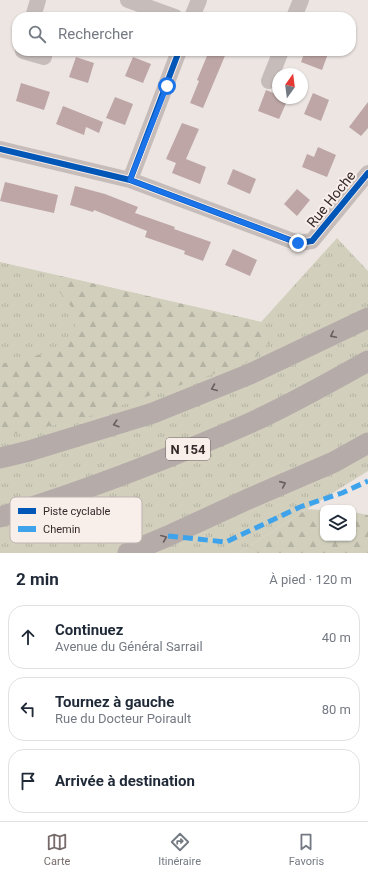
<!DOCTYPE html>
<html lang="fr">
<head>
<meta charset="utf-8">
<style>
  body { margin:0; font-family:Roboto,sans-serif; background:#f2f2f3; color:#1f2937 }
  .controls { position:absolute; right:12px; bottom:12px; display:grid; overflow:hidden; border-radius:8px; box-shadow:0 1px 3px #0004 }
  .controls button { width:36px; height:36px; display:grid; place-items:center; padding:0; border:0; border-bottom:1px solid #e0e1e3; background:#fff; color:#1f2937; font:20px sans-serif }
  .compass { position:absolute; left:272px; top:68px; width:36px; height:36px; border-radius:50%; background:#fff; box-shadow:0 1px 3px #0004; rotate:14deg }
  .stop { position:absolute; width:12px; height:12px; margin:-9px; border:3px solid #1a73e8; border-radius:50%; background:#fff }
  .stop.end { background:#1a73e8; border-color:#fff; box-shadow:0 1px 4px #0008 }
  .list { margin:0; padding:0; list-style:none }
  h2 { display:flex; justify-content:space-between; align-items:center; height:52px; margin:0; padding:0 16px; font-size:17px }
  h2 small { font-size:13px; font-weight:400; color:#747a83 }
  .list li { display:grid; grid-template-columns:26px 1fr auto; gap:12px; align-items:center; box-sizing:border-box; height:64px; margin:0 8px 8px; padding:0 8px; border:1px solid #e0e1e3; border-radius:16px }
  .list b { display:block; font-size:15px; white-space:nowrap }
  .list p { margin:0; font-size:13px; white-space:nowrap; color:#747a83 }
  .list em { font-size:13px; font-style:normal; color:#747a83 }
  .icon { flex:none; width:22px; height:22px; fill:none; stroke:currentColor; stroke-width:2; stroke-linecap:round; stroke-linejoin:round }
  .map { position:relative; flex:none; width:368px; height:553px; overflow:hidden }
  .search { position:absolute; background:#fff; box-shadow:0 1px 3px #0004; left:12px; right:12px; top:12px; height:44px; display:flex; align-items:center; gap:10px; box-sizing:border-box; padding:0 14px; border-radius:16px; color:#747a83; font-size:15px }
  .sheet { height:268px; background:#fff }
  nav { display:flex; justify-content:space-around; align-items:center; box-sizing:border-box; height:56px; border-top:1px solid #e0e1e3; background:#fff; font-size:11px; color:#747a83 }
  nav a { display:grid; justify-items:center; gap:2px }
  nav .on { color:#766b6a }
  .map>svg:first-child { display:block }
  .grass { fill:url(#grass-tufts) }
  .forest { fill:url(#forest-firs) }
  .building { fill:#bea6a6 }
  .lines { fill:none; stroke-linecap:round; stroke-linejoin:round }
  .minor { stroke:#c6bdbb; stroke-width:16 }
  .major { stroke:#b5acaa; stroke-width:21 }
  .quiet { stroke:#3fa3eb; stroke-width:5; stroke-dasharray:10 5; stroke-linecap:butt }
  .cycleway-casing { stroke:#f8eeea; stroke-width:8 }
  .cycleway { stroke:#0057b8; stroke-width:6 }
  .oneway { stroke:#695e5d }
  .route { stroke:#1a73e8; stroke-width:5 }
  .labels { text-anchor:middle; stroke-width:4; stroke-linejoin:round; paint-order:stroke }
  .shield { fill:#f8eeea; stroke:#706564; stroke-width:1 }
  .shield-label { font-size:13px; font-weight:bold; fill:#362a2a }
  .street-label { font-size:14px; fill:#362a2a; stroke:#f8eeea }
  .key { fill:#f8eeea; stroke:#beb3b0; stroke-width:1 }
  .key-label { font-size:11px; fill:#362a2a }
</style>
</head>
<body>
<div class="map">
<svg width="368" height="553" viewBox="0 0 368 553">
  <defs>
    <pattern id="grass-tufts" width="24" height="20" patternUnits="userSpaceOnUse"><rect width="24" height="20" fill="#d2d0bd"/><path d="M3 7l-1-3M5 7V3M7 7l1-3M15 17l-1-3M17 17v-4M19 17l1-3" fill="none" stroke="#b5b3a3"/></pattern>
    <pattern id="forest-firs" width="22" height="20" patternUnits="userSpaceOnUse"><rect width="22" height="20" fill="#d2d0bd"/><path d="M5 1l3.5 6h-7zM16 11l3.5 6h-7z" fill="#b5b3a3"/></pattern>
  </defs>
  <rect width="100%" height="100%" fill="#ece5e2"/>
  <!-- grass -->
  <path class="grass" d="M 337,238 L 368,271 L 368,471 L 307,509 L 239,553 L 0,553 L 0,262 L 261,322 Z"/>
  <!-- forest -->
  <path class="forest" d="M 60,276 L 261,322 L 274,338 L 251,361 L 81,419 L 0,437 L 0,364 L 65,349 L 79,317 L 58,290 Z
    M 307,509 L 323,510 L 323,538 L 353,538 L 353,512 L 368,515 L 368,553 L 239,553 Z"/>
  <!-- building -->
  <path class="building" d="M 209,51 L 227,51 L 203,108 L 190,103 L 199,81 L 197,80 Z
    M 305,51 L 329,51 L 322,70 L 301,62 Z
    M 76,57 L 94,63 L 88,83 L 69,77 Z
    M 133,57 L 151,64 L 143,83 L 125,76 Z
    M 21,83 L 50,92 L 44,110 L 16,101 Z
    M 266,90 L 278,95 L 278,98 L 288,99 L 279,119 L 258,111 Z
    M 313,93 L 329,100 L 321,121 L 304,114 Z
    M 115,97 L 133,104 L 125,125 L 106,118 Z
    M 368,102 L 368,128 L 361,136 L 349,127 Z
    M 63,106 L 103,122 L 99,133 L 86,127 L 84,135 L 56,124 Z
    M 182,123 L 199,129 L 186,159 L 206,167 L 200,184 L 172,173 L 176,163 L 166,159 Z
    M 318,147 L 336,155 L 327,177 L 302,167 L 307,154 L 314,157 Z
    M 233,169 L 256,179 L 250,194 L 227,184 Z
    M 5,182 L 58,195 L 54,213 L 0,201 Z
    M 75,186 L 105,194 L 138,207 L 135,213 L 175,227 L 174,229 L 211,242 L 203,261 L 184,254 L 185,251 L 145,237 L 147,231 L 94,210 L 93,212 L 70,205 Z
    M 297,189 L 310,200 L 297,216 L 284,204 Z
    M 233,249 L 257,260 L 250,276 L 225,265 Z"/>
  <g class="lines">
    <!-- minor -->
    <path class="minor" d="M 128,0 L 175,17
      M 33,17 L 38,0
      M 192,17 L 199,0
      M 294,17 L 301,0
      M 23,51 L 44,57
      M 269,81 L 281,51
      M 0,149 L 130,180 L 298,243 L 312,241 L 368,173
      M 130,180 L 179,51"/>
    <!-- major -->
    <path class="major" d="M 0,458 L 29,451 L 153,413 L 250,374 L 368,318
      M 0,517 C 85,491 168,459 250,423 C 290,405 329,383 368,361
      M 128,553 L 168,536 L 246,500 L 334,462 L 368,443"/>
    <!-- quiet -->
    <path class="quiet" d="M 168,536 L 226,542 L 300,507 L 342,493 L 368,481"/>
    <defs>
      <path id="cycleway" d="M 0,149 L 130,180 L 298,243 L 312,241 L 368,173
        M 130,180 L 179,51"/>
    </defs>
    <!-- cycleway casing -->
    <use href="#cycleway" class="cycleway-casing"/>
    <!-- cycleway -->
    <use href="#cycleway" class="cycleway"/>
  </g>
  <!-- one-way arrows -->
  <defs><path id="oneway-chevron" d="M-2-3.5L2.5 0L-2 3.5" fill="none" stroke-width="1.6" stroke-linecap="round" stroke-linejoin="round"/></defs>
  <g class="oneway">
    <use href="#oneway-chevron" transform="translate(333 335) rotate(154)"/>
    <use href="#oneway-chevron" transform="translate(214 388) rotate(158)"/>
    <use href="#oneway-chevron" transform="translate(116 424) rotate(163)"/>
    <use href="#oneway-chevron" transform="translate(283 484) rotate(-24)"/>
    <use href="#oneway-chevron" transform="translate(164 538) rotate(-23)"/>
  </g>
  <g class="lines">
    <!-- route -->
    <path class="route" d="M 167,86 L 130,180 L 298,243"/>
  </g>
  <g class="labels">
    <!-- shield labels -->
    <rect class="shield" x="166" y="438" width="44" height="22" rx="3"/>
    <g class="shield-label">
      <text x="188" y="454">N 154</text>
    </g>
    <!-- street labels -->
    <g class="street-label">
      <text transform="translate(331 199) rotate(-51)" y="5">Rue Hoche</text>
    </g>
  </g>
  <!-- legend -->
  <rect x="10" y="497" width="132" height="46" rx="6" class="key"/>
  <rect x="18" y="508" width="18" height="6" fill="#0057b8"/>
  <rect x="18" y="526" width="18" height="6" fill="#3fa3eb"/>
  <g class="key-label">
    <text x="43" y="515">Piste cyclable</text>
    <text x="43" y="533">Chemin</text>
  </g>
</svg>
<div class="controls">
<button><svg class="icon" aria-label="layers" viewBox="0 0 24 24"><path d="M12 4l9 5-9 5-9-5zM3 14l9 5 9-5"/></svg></button>
</div>
<svg class="compass" viewBox="-18 -18 36 36"><path d="M0-13l5 13h-10z" fill="#e53935"/><path d="M0 13l5-13h-10z" fill="#747a83"/></svg>
<div class="stop" style="left:167px;top:86px"></div>
<div class="stop end" style="left:298px;top:243px"></div>
<div class="search"><svg class="icon" aria-label="search" viewBox="0 0 24 24"><circle cx="10" cy="10" r="6"/><path d="M15 15l6 6"/></svg>Rechercher</div>
</div>
<section class="sheet">
<h2>2 min<small>À pied · 120 m</small></h2>
<ul class="list">
<li><svg class="icon" aria-label="ahead" viewBox="0 0 24 24"><path d="M12 20V5M6 11l6-6 6 6"/></svg><div><b>Continuez</b><p>Avenue du Général Sarrail</p></div><em>40 m</em></li>
<li><svg class="icon" aria-label="left" viewBox="0 0 24 24"><path d="M17 20v-9H6M10 6l-5 5 5 5"/></svg><div><b>Tournez à gauche</b><p>Rue du Docteur Poirault</p></div><em>80 m</em></li>
<li><svg class="icon" aria-label="arrive" viewBox="0 0 24 24"><path d="M6 21V4h12l-3 4 3 4H6"/></svg><div><b>Arrivée à destination</b></div></li>
</ul>
</section>
<nav>
<a class="on"><svg class="icon" aria-label="map" viewBox="0 0 24 24"><path d="M3 6l6-2 6 2 6-2v14l-6 2-6-2-6 2zM9 4v14M15 6v14"/></svg>Carte</a>
<a><svg class="icon" aria-label="directions" viewBox="0 0 24 24"><path d="M12 3l9 9-9 9-9-9zM9 14v-3h6M13 9l2 2-2 2"/></svg>Itinéraire</a>
<a><svg class="icon" aria-label="saved" viewBox="0 0 24 24"><path d="M7 4h10v16l-5-4-5 4z"/></svg>Favoris</a>
</nav>
</body>
</html>
